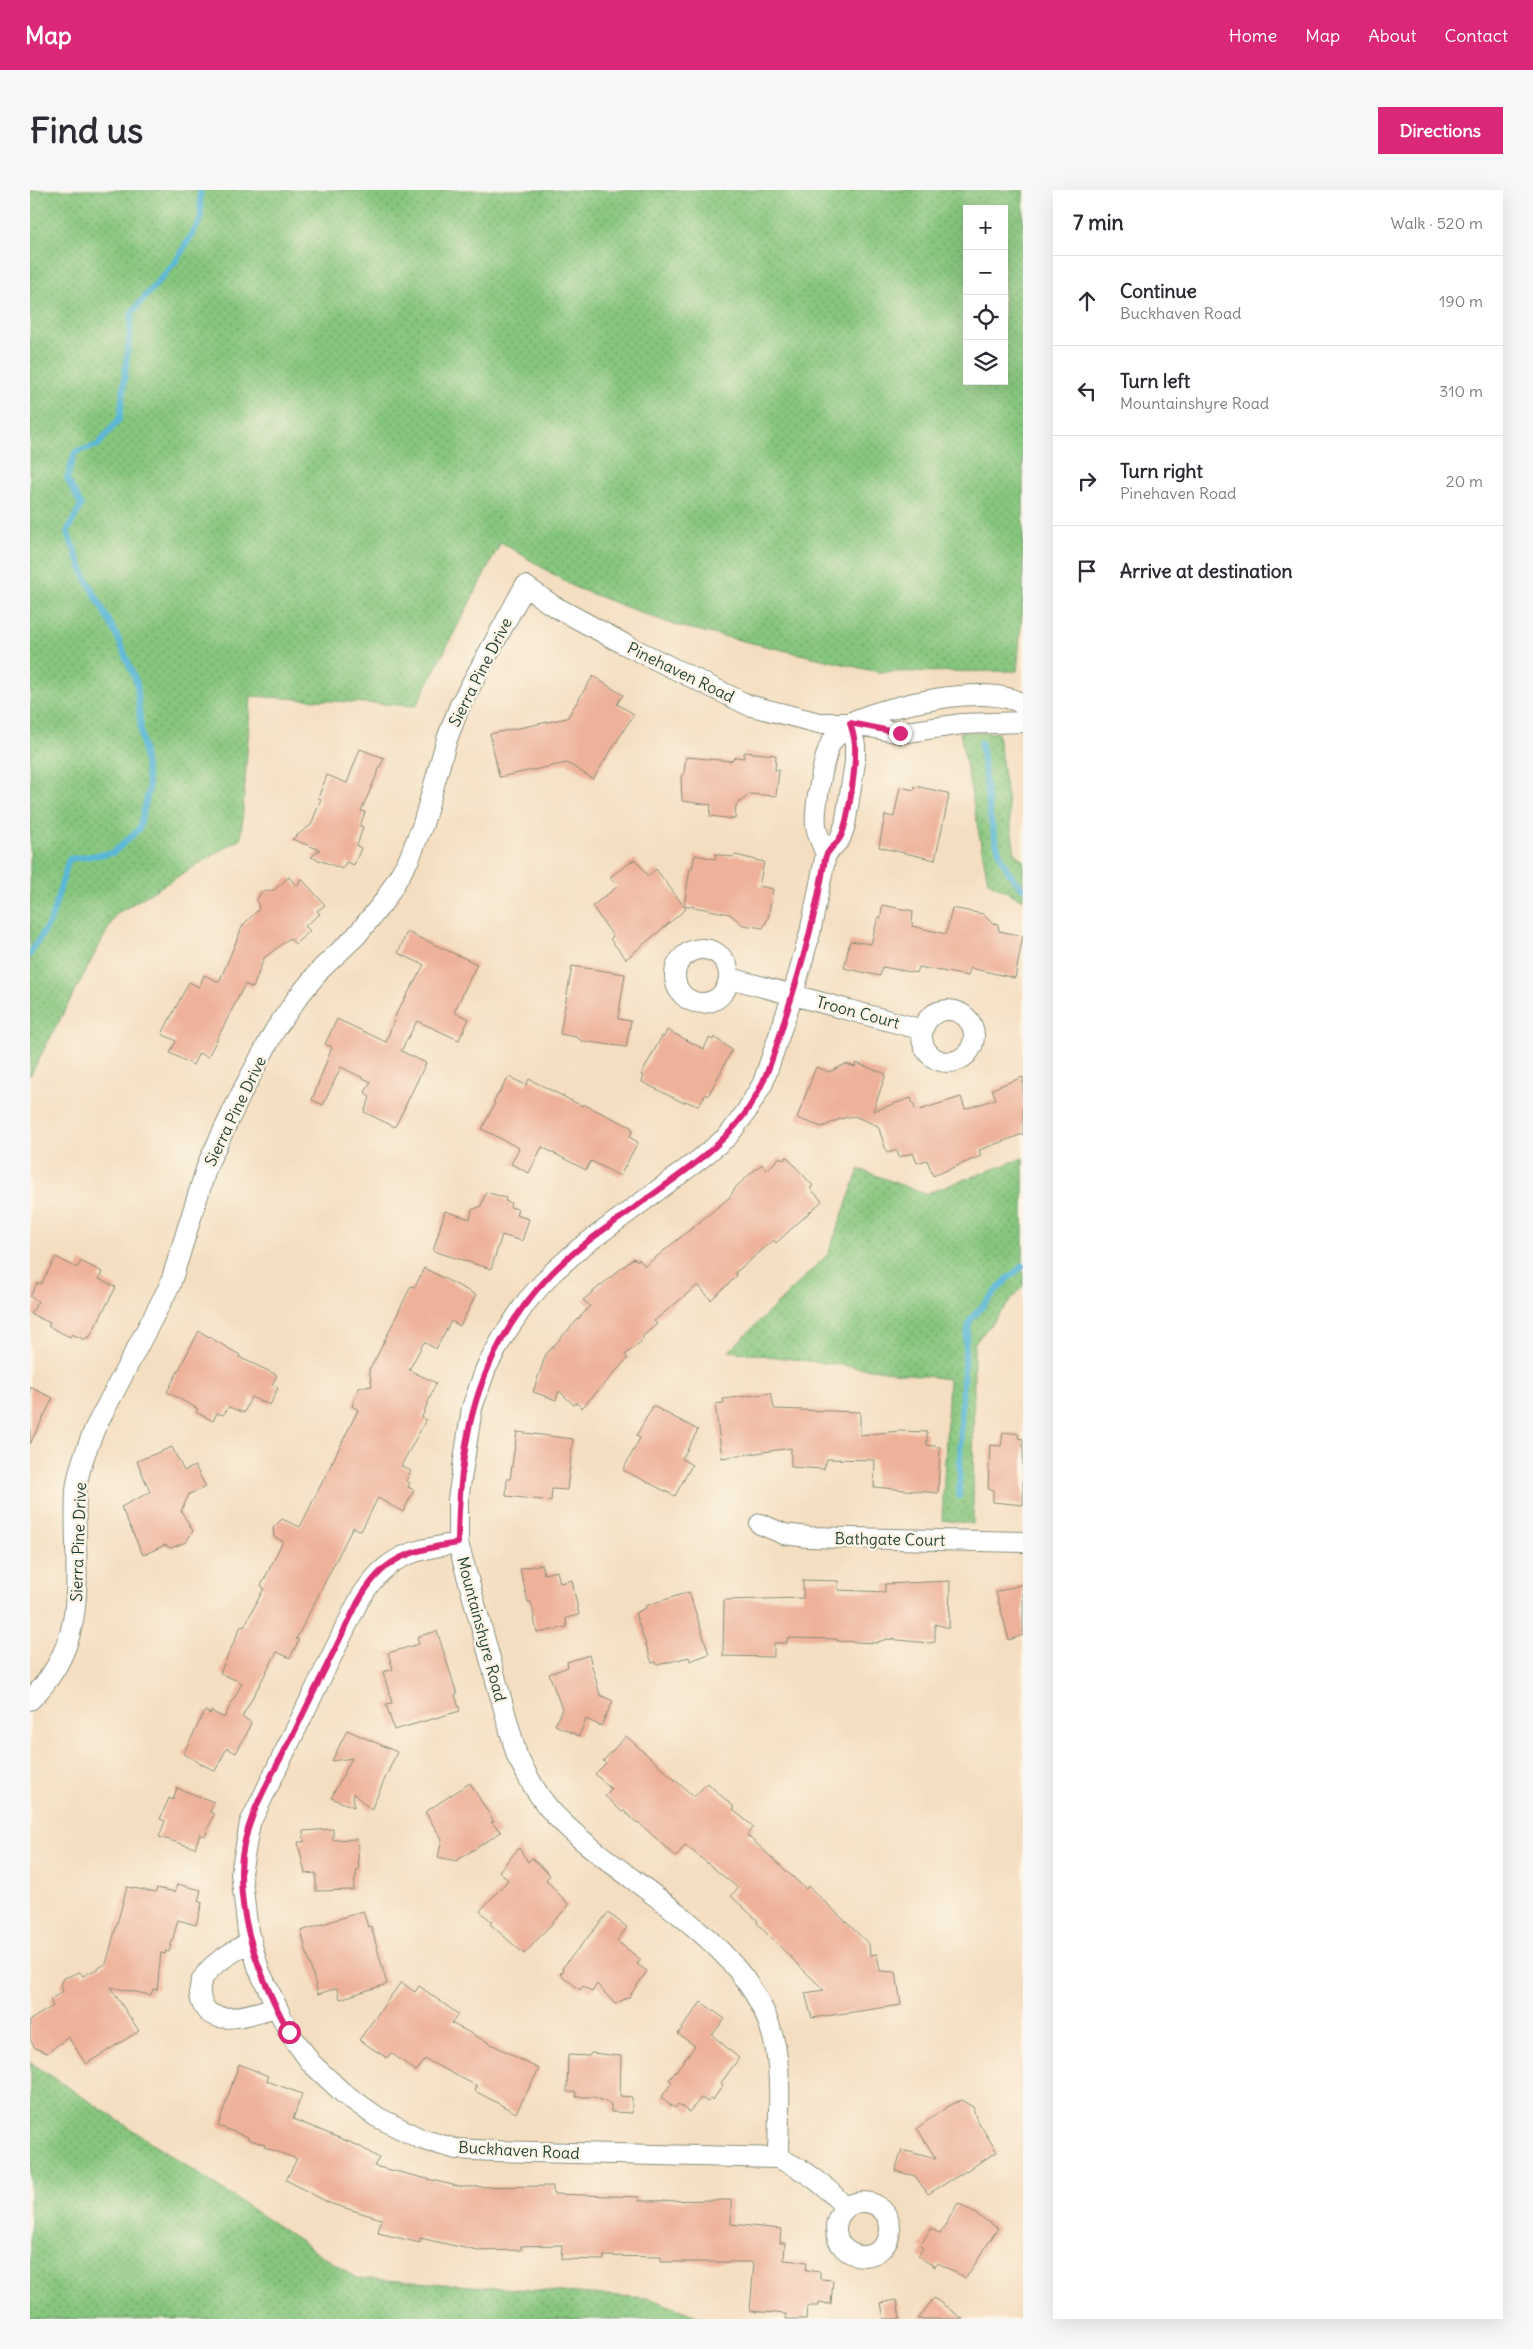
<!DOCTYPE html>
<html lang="en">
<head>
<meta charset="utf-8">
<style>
  body { margin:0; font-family:Delius,sans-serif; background:#f7f7f7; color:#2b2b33 }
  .controls { position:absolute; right:15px; top:15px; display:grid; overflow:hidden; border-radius:0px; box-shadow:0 5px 20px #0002 }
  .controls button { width:45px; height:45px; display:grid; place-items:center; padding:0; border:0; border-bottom:1px solid #e1e1e2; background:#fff; color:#2b2b33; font:25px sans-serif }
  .stop { position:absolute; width:15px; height:15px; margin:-11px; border:4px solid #db2777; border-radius:50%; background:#fff }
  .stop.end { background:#db2777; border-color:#fff; box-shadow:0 1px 5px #0008 }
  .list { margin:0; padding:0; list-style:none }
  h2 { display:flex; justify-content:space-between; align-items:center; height:65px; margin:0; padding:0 20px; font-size:21px }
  h2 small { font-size:16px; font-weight:400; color:#7c7c81 }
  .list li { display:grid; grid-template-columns:32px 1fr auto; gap:15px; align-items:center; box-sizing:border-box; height:90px; padding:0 20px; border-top:1px solid #e1e1e2 }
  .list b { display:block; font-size:19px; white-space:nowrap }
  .list p { margin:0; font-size:16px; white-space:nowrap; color:#7c7c81 }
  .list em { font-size:16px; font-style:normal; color:#7c7c81 }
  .icon { flex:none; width:28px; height:28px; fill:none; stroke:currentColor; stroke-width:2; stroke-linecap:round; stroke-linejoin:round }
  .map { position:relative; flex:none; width:993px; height:2129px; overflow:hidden; border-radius:0px }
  header { display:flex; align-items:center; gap:30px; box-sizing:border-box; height:70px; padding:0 25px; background:#db2777; color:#fff }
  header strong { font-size:24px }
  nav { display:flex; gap:28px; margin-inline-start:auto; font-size:18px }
  .intro { display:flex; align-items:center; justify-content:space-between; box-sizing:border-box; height:120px; padding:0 30px }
  h1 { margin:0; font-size:35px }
  .button { padding:12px 22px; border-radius:0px; background:#db2777; color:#fff; font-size:18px; font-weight:700 }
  main { display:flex; gap:30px; padding:0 30px }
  aside { flex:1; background:#fff; border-radius:0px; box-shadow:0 5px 20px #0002 }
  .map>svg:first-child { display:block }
  .grass { fill:url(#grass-dots); stroke:#528258; fill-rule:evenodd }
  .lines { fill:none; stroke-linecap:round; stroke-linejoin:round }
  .stream { stroke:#5ab7d8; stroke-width:6 }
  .building { fill:#eeb199 }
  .minor-casing { stroke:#8a8e7a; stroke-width:22 }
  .minor { stroke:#fff; stroke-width:20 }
  .route { stroke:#db2777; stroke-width:6 }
  .labels { text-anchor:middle; stroke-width:5; stroke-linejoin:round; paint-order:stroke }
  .street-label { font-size:16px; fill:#1f3d34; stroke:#fcf5e5 }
</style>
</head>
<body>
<header>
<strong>Map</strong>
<nav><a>Home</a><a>Map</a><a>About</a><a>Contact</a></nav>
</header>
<div class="intro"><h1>Find us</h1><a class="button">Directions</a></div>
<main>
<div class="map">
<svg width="993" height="2129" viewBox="0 0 993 2129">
  <defs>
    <pattern id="grass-dots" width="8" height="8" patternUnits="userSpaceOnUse" patternTransform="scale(1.25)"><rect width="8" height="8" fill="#86c67d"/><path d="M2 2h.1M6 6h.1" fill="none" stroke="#6da267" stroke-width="1.8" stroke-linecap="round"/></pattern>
  </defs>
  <rect width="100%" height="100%" fill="#fcf5e5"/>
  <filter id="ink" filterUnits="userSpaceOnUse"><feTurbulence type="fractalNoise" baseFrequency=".02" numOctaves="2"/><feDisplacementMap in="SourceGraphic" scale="10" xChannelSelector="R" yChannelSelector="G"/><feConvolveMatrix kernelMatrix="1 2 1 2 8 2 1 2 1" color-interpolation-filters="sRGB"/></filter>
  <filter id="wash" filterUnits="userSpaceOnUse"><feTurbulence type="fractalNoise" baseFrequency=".0096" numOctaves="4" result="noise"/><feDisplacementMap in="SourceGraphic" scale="20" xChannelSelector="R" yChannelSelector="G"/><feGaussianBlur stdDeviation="1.12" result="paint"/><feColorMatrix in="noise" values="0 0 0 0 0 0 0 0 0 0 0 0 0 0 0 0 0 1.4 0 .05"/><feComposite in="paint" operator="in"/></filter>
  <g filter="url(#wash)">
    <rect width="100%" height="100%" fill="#f4dec1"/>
    <!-- grass -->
    <path class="grass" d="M 0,0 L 993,0 L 993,413 L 987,481 L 848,482 L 644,435 L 544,397 L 471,352 L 386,516 L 221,506 L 211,648 L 86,724 L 0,886 ZM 937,19 L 974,19 L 974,191 L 937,191 Z
      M 930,542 L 968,543 L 985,664 L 993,670 L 993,710 L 958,692 Z
      M 993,968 L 993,1096 L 944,1154 L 943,1334 L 912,1330 L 919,1189 L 699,1161 L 798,1064 L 829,979 L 895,1004 Z
      M 0,1872 L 326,2088 L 619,2108 L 675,2129 L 0,2129 Z"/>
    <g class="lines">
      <!-- stream -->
      <path class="stream" d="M 951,553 C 957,594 958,672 993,698
        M 0,764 L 20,732 L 39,669 L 83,663 L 109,639 L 119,599 L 111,542 L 107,494 L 88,448 L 55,386 L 37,342 L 51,315 L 37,289 L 45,262 L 68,255 L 90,228 L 102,122 L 146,71 L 171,29 L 170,0
        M 929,1306 L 932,1206 L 936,1150 L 940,1130 L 977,1089 L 993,1076"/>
    </g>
    <g id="blocks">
      <!-- building -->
      <path class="building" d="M 563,486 L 593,505 L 587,514 L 604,524 L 563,589 L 537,573 L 469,587 L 460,544 L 537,528 Z
        M 330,559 L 354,568 L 331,621 L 335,622 L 330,636 L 333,637 L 327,656 L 331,658 L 324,675 L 316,672 L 313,679 L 281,667 L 290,660 L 262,649 L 281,635 L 291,609 L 288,608 L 297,585 L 317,593 Z
        M 714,562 L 746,565 L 745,580 L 749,580 L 746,606 L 720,604 L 706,615 L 705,629 L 680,626 L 681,615 L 652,611 L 651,587 L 654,583 L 656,567 L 701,571 L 705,567 L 714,568 Z
        M 885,596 L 917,603 L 919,606 L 905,670 L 849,657 L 855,625 L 864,627 L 870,597 L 884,600 Z
        M 686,664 L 702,667 L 706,665 L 734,672 L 729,696 L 743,699 L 738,728 L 733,738 L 713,735 L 700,724 L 654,715 L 660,679 L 662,679 L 665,665 L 685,669 Z
        M 605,669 L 618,686 L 626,679 L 656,719 L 596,769 L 580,749 L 583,746 L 562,716 L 587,697 L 580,687 Z
        M 259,687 L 267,697 L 271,688 L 295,715 L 287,721 L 290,724 L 275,736 L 280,741 L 265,754 L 260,748 L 234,768 L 223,798 L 215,794 L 178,867 L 169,863 L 163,875 L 140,863 L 146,851 L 132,844 L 159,792 L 169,797 L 174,785 L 189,792 L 213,735 L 229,719 L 227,710 L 231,702 L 244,700 Z
        M 852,715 L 883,721 L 882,736 L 916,744 L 922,718 L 953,724 L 962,733 L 968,734 L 969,741 L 993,746 L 985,788 L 940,778 L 938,786 L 889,777 L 887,783 L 852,777 L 850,786 L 814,778 L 820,751 L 841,754 L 848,727 L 851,728 Z
        M 377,742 L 447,774 L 424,822 L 439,829 L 429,850 L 387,831 L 371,861 L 396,873 L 365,937 L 334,922 L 340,908 L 335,902 L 341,892 L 311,877 L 293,915 L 282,910 L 302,857 L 295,854 L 307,829 L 356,852 L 367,822 L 394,775 L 368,763 Z
        M 542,776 L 595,784 L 588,829 L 601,831 L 596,857 L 552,851 L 546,847 L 530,844 Z
        M 637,840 L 674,859 L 679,848 L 683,850 L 684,847 L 702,860 L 678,906 L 676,904 L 668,916 L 655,911 L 654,913 L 612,892 L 614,886 L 611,885 L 632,846 L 634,847 Z
        M 826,873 L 856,884 L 843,921 L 881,908 L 886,921 L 931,907 L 935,919 L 966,909 L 962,899 L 993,887 L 993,944 L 949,960 L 951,966 L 903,986 L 897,970 L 887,973 L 883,963 L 869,967 L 867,960 L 857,963 L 848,936 L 824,926 L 810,929 L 792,937 L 767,928 L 786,877 L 799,882 L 816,874 L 825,877 Z
        M 479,887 L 496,895 L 499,889 L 552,916 L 553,914 L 601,937 L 603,940 L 599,947 L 608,952 L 590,986 L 561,971 L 556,980 L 512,957 L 499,983 L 481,974 L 489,958 L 452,939 L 465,913 L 463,912 Z
        M 750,967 L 753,970 L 757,967 L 783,996 L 780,998 L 792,1011 L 746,1053 L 744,1050 L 705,1083 L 707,1086 L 681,1110 L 668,1095 L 624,1131 L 627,1134 L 612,1147 L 614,1149 L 595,1165 L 598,1168 L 552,1218 L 547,1213 L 544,1215 L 529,1201 L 526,1210 L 503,1202 L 516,1164 L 560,1116 L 553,1110 L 604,1068 L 607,1071 L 609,1069 L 615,1076 L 699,1008 L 706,997 L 722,982 L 732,974 L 737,980 Z
        M 456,1002 L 476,1008 L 475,1011 L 481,1013 L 480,1017 L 488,1019 L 486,1025 L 499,1029 L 492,1051 L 472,1045 L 461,1079 L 403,1061 L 415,1021 L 440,1029 L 442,1020 L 451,1016 Z
        M 26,1067 L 47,1078 L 51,1071 L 72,1082 L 69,1089 L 86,1097 L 59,1148 L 57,1147 L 55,1150 L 42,1144 L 40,1147 L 18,1136 L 20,1133 L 1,1124 L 8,1111 L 0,1107 L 7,1093 L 11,1094 Z
        M 394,1078 L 446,1105 L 430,1136 L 421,1131 L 406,1159 L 394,1152 L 379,1180 L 406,1193 L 392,1227 L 396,1230 L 371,1276 L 381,1281 L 376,1291 L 380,1293 L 378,1297 L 384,1300 L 373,1322 L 348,1308 L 331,1341 L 323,1337 L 266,1449 L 269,1450 L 260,1468 L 247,1462 L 212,1527 L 221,1532 L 217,1543 L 206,1563 L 197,1558 L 185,1581 L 153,1564 L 175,1521 L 180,1524 L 181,1521 L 194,1528 L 212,1493 L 190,1483 L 211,1436 L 214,1437 L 234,1398 L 231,1396 L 253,1351 L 244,1347 L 243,1338 L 252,1329 L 270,1337 L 328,1220 L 322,1216 L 326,1204 L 329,1198 L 342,1196 L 339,1179 L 344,1172 L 381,1096 L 385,1097 Z
        M 169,1141 L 210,1165 L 209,1167 L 247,1185 L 242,1195 L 248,1198 L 240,1215 L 221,1207 L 214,1223 L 199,1217 L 193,1225 L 187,1223 L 183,1231 L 166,1222 L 168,1219 L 137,1202 Z
        M 0,1197 L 23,1208 L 0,1254 Z
        M 741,1203 L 744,1219 L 830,1222 L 830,1245 L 869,1241 L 897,1242 L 897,1255 L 910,1257 L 908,1303 L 844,1297 L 845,1270 L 797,1269 L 794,1279 L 761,1277 L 761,1258 L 692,1268 L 685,1214 L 694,1213 L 693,1209 Z
        M 623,1216 L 668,1240 L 652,1269 L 662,1275 L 645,1306 L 593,1280 L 610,1248 L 606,1246 Z
        M 487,1242 L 543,1249 L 537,1300 L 522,1299 L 521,1311 L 476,1306 L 477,1289 L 480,1289 Z
        M 973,1242 L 989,1244 L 988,1248 L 993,1249 L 993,1315 L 963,1312 L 963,1300 L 958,1299 L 960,1255 L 971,1256 Z
        M 142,1257 L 154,1281 L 165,1276 L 176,1297 L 159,1304 L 151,1321 L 163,1341 L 156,1352 L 141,1358 L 135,1355 L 113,1365 L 91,1317 L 120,1302 L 107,1271 Z
        M 512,1374 L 514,1384 L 527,1381 L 530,1393 L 542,1390 L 549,1425 L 536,1428 L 537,1437 L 507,1443 L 501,1412 L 498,1412 L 490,1379 Z
        M 773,1390 L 808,1391 L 808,1400 L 855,1402 L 855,1394 L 920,1391 L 919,1438 L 905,1434 L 905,1452 L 899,1453 L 857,1449 L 845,1453 L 827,1452 L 807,1451 L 807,1449 L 757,1448 L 757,1453 L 744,1453 L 744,1467 L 693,1466 L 694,1410 L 773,1408 Z
        M 993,1394 L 993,1445 L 979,1450 L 966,1402 Z
        M 659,1402 L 679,1464 L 660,1471 L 659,1467 L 627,1475 L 626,1472 L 622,1473 L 605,1423 L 616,1418 L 615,1416 Z
        M 407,1441 L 427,1504 L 425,1505 L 430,1521 L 364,1540 L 356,1514 L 362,1513 L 353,1482 L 363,1479 L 358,1463 L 389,1454 L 387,1447 Z
        M 559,1465 L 570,1505 L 583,1511 L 571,1536 L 556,1529 L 549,1546 L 525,1535 L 532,1519 L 519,1484 L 538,1477 L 537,1472 Z
        M 317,1540 L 367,1562 L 341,1620 L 323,1603 L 324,1617 L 301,1608 L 322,1568 L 302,1571 Z
        M 596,1546 L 664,1607 L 677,1593 L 704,1617 L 702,1619 L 724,1637 L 717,1645 L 776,1699 L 778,1696 L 794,1711 L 839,1754 L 840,1765 L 847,1764 L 850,1781 L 866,1782 L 871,1815 L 782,1828 L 775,1803 L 794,1800 L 739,1746 L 727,1733 L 728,1731 L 701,1706 L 708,1698 L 655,1655 L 646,1667 L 608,1632 L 607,1633 L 594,1621 L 592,1622 L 575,1606 L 581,1599 L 565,1584 L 576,1573 L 573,1571 Z
        M 440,1593 L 464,1632 L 461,1632 L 471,1642 L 426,1671 L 408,1667 L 412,1649 L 395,1622 Z
        M 147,1598 L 184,1612 L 180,1622 L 184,1624 L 175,1646 L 170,1644 L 165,1658 L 129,1647 L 135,1631 L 130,1629 L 139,1608 L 143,1610 Z
        M 303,1639 L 303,1650 L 327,1649 L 329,1680 L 327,1680 L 323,1700 L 286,1701 L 286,1683 L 275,1684 L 268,1652 L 274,1652 L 273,1641 Z
        M 489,1658 L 498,1672 L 502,1668 L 520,1685 L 516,1690 L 539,1715 L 494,1764 L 460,1734 L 462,1732 L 450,1721 L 478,1690 L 469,1681 Z
        M 147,1694 L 171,1700 L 168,1711 L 172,1713 L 166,1735 L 148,1730 L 139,1762 L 136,1761 L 135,1764 L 131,1763 L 127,1800 L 123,1799 L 121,1805 L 80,1797 L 109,1841 L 56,1874 L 38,1847 L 17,1863 L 5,1858 L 0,1850 L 0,1830 L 23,1816 L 20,1810 L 33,1801 L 31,1795 L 34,1788 L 50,1782 L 53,1786 L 76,1774 L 97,1697 L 126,1702 L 127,1698 L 145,1702 Z
        M 333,1721 L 338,1737 L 341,1736 L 357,1794 L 310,1809 L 307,1798 L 288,1804 L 271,1741 Z
        M 578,1723 L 597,1737 L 587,1751 L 611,1770 L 607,1774 L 617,1781 L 599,1807 L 585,1814 L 567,1794 L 562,1802 L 553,1796 L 550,1800 L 530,1784 L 534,1780 L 532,1778 Z
        M 371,1792 L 385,1802 L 389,1796 L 428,1824 L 421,1833 L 509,1879 L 486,1923 L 445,1901 L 447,1896 L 395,1869 L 386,1881 L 361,1863 L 357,1868 L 329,1850 Z
        M 671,1812 L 695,1829 L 682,1845 L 709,1868 L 691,1893 L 693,1895 L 683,1910 L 681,1908 L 678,1912 L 671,1908 L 659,1922 L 648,1914 L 645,1918 L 631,1908 L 642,1892 L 639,1890 L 665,1856 L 648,1844 Z
        M 561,1863 L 591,1866 L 590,1906 L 602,1907 L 602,1923 L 581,1922 L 581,1914 L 564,1907 L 546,1907 L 546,1902 L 537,1902 L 538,1865 L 559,1866 Z
        M 209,1874 L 238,1886 L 237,1891 L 272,1904 L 263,1929 L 329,1956 L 349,1968 L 344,1976 L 431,1997 L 523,1996 L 523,2004 L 609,2007 L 609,2011 L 701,2010 L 701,2034 L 751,2039 L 750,2053 L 755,2053 L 754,2070 L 777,2072 L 776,2080 L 790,2082 L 790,2089 L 803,2090 L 801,2114 L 788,2113 L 788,2116 L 777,2116 L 776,2129 L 756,2129 L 756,2124 L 720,2121 L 724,2072 L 631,2072 L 631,2067 L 574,2066 L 574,2070 L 531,2069 L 532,2055 L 491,2056 L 491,2060 L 448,2061 L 390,2048 L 390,2053 L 348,2043 L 351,2029 L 299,2013 L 256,1990 L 267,1969 L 234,1957 L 235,1955 L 218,1949 L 218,1947 L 188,1936 Z
        M 931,1910 L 943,1917 L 946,1928 L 967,1962 L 898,2004 L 885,1986 L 865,1981 L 872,1960 L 906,1969 L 887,1938 L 917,1917 Z
        M 928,2013 L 968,2038 L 936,2088 L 908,2073 L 905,2077 L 888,2066 L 893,2058 L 890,2056 L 901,2038 L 910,2044 Z
        M 904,2108 L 933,2129 L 888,2129 Z
        M 867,2110 L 870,2129 L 854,2129 L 851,2113 Z"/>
    </g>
  </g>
  <g filter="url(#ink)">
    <use href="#blocks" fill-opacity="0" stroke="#8a8e7a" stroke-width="1"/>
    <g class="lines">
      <defs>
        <path id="minor" d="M 796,664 C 792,655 787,645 786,635 C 784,621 794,560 803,550 C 808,544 816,535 822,532 C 856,516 962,491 993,515
          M645 786a27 27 0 1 1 54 0a27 27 0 1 1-54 0Z
          M 700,788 L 893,840
          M892 846a26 26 0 1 1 52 0a26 26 0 1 1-52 0Z
          M 730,1334 L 754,1344 L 778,1347 L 993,1352
          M 428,1353 C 378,1361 353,1367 327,1414 L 220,1633 L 211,1683 L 218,1742 L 229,1780 L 259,1842 L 281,1873 L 312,1902 L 347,1927 L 391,1949 L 426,1959 L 464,1961 L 748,1968 C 773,1979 797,1995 814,2017
          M 0,1510 C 64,1448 42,1379 46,1301 C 48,1279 57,1258 65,1238 L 140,1095 L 178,973 L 214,898 L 245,840 L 268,807 L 291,779 L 326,746 L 355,710 L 379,669 L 393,634 L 417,549 L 430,515 L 495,396 L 522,415 L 594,454 L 718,515 L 789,533 L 820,533 L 870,543 L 932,534 L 993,532
          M 221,1750 C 207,1761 185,1770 175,1785 C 169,1793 169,1800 171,1810 C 180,1842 226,1822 246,1817
          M 748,1968 C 748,1928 753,1885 743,1847 C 718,1748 593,1695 526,1626 C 509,1609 498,1587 487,1566 L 428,1353 L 428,1309 L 442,1218 L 456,1178 L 473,1147 L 497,1111 L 522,1083 L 550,1058 L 670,969 L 698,946 L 716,922 L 733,893 L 763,804 L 780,743 L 796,664 L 810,649 L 815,635 L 825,572 L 825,555 L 820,533
          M806 2039a27 27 0 1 1 54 0a27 27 0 1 1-54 0Z"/>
      </defs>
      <!-- minor casing -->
      <use href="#minor" class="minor-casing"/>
      <!-- minor -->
      <use href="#minor" class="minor"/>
    </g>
  </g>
  <g class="lines" filter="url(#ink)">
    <!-- route -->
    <path class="route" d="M 259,1842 C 233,1793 211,1741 211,1684 C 210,1635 240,1589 262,1547 C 283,1503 305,1459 327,1414 C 352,1367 378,1361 428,1353 C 429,1248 446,1162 521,1084 C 545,1059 573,1040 600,1021 C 640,991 684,965 714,925 C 735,896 745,862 755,828 C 772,776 786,723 795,669 C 797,659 807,655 811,646 C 819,629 826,576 825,556 C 825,548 822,540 820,533 L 870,543"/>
  </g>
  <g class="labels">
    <!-- street labels -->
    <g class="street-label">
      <text transform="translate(450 482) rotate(-63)" y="6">Sierra Pine Drive</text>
      <text transform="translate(651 482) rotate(26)" y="6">Pinehaven Road</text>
      <text transform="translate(828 822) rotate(15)" y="6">Troon Court</text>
      <text transform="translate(205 921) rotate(-64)" y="6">Sierra Pine Drive</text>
      <text transform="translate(860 1349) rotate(1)" y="6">Bathgate Court</text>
      <text transform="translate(48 1352) rotate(-88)" y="6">Sierra Pine Drive</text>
      <text transform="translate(452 1439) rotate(75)" y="6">Mountainshyre Road</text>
      <text transform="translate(489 1960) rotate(3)" y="6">Buckhaven Road</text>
    </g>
  </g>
</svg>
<div class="controls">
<button>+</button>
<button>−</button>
<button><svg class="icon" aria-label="locate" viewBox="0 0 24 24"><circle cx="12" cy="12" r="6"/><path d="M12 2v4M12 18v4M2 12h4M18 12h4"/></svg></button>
<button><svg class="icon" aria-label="layers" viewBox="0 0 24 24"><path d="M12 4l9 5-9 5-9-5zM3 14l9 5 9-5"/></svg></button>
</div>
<div class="stop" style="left:259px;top:1842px"></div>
<div class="stop end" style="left:870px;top:543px"></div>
</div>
<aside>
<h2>7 min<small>Walk · 520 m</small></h2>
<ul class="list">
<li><svg class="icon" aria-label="ahead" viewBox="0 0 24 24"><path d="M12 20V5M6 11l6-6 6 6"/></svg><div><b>Continue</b><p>Buckhaven Road</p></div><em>190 m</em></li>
<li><svg class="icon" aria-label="left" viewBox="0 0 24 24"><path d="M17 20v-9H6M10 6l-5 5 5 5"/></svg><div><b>Turn left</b><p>Mountainshyre Road</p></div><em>310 m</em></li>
<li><svg class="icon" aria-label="right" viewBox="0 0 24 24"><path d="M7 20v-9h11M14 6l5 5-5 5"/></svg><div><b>Turn right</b><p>Pinehaven Road</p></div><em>20 m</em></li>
<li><svg class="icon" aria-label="arrive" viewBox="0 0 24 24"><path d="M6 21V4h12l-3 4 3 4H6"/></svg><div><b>Arrive at destination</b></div></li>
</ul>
</aside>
</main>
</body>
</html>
